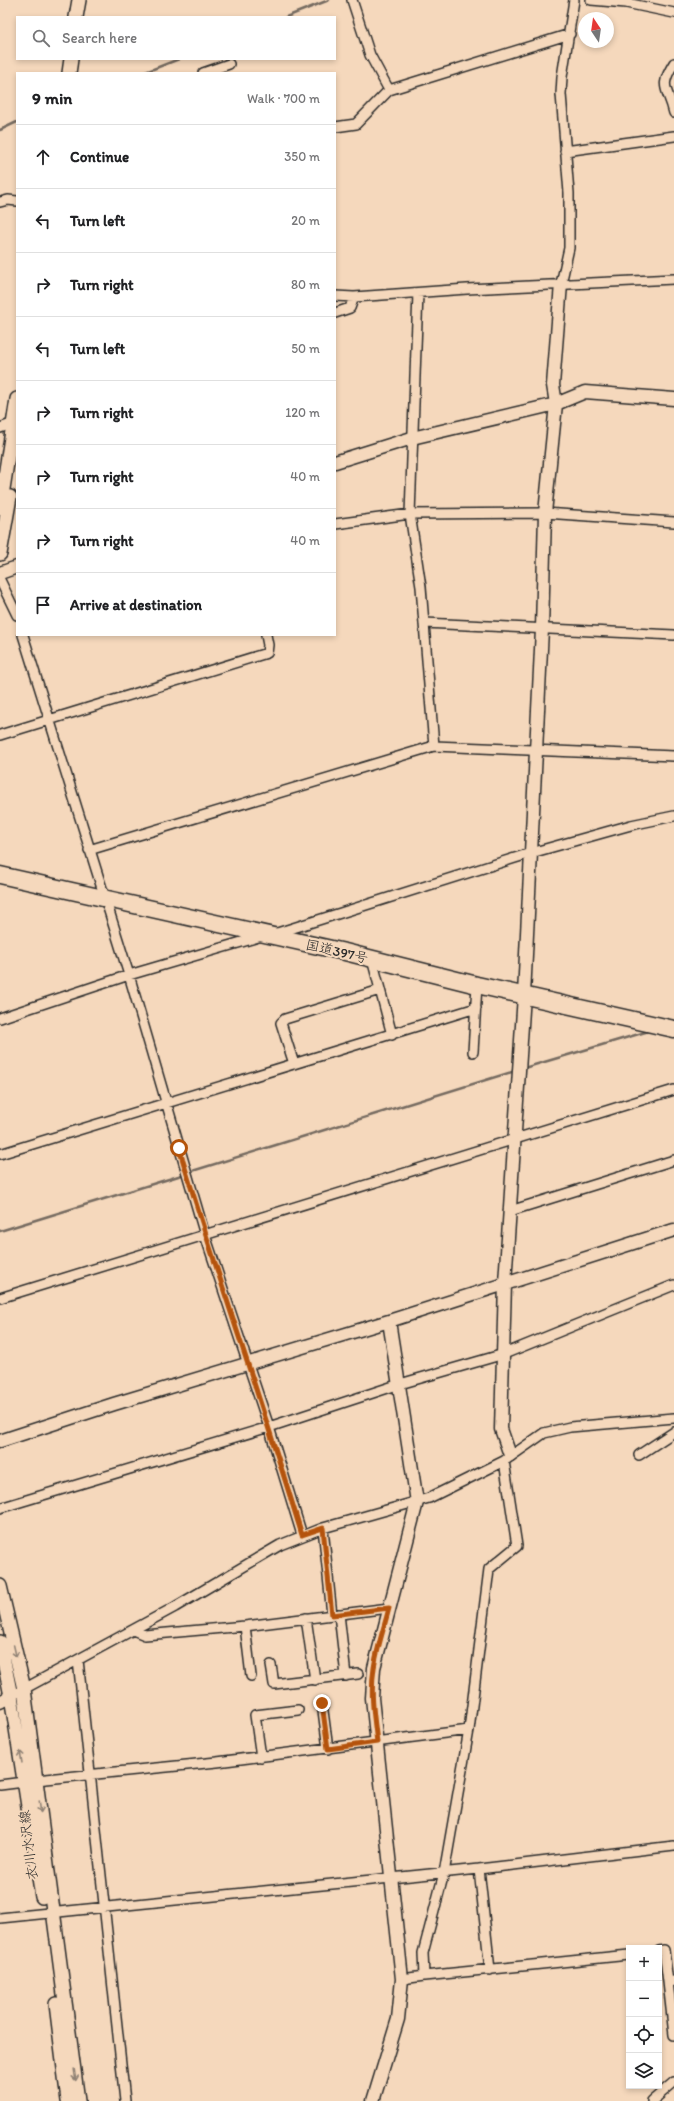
<!DOCTYPE html>
<html lang="en">
<head>
<meta charset="utf-8">
<style>
  body { margin:0; font-family:Itim,"Klee One",sans-serif; background:#f2f2f2; color:#202124 }
  .controls { position:absolute; right:12px; bottom:12px; display:grid; overflow:hidden; border-radius:0px; box-shadow:0 2px 6px #0003 }
  .controls button { width:36px; height:36px; display:grid; place-items:center; padding:0; border:0; border-bottom:1px solid #e0e0e0; background:#fff; color:#202124; font:20px sans-serif }
  .compass { position:absolute; left:578px; top:12px; width:36px; height:36px; border-radius:50%; background:#fff; box-shadow:0 2px 6px #0003; rotate:347deg }
  .stop { position:absolute; width:12px; height:12px; margin:-9px; border:3px solid #b45309; border-radius:50%; background:#fff }
  .stop.end { background:#b45309; border-color:#fff; box-shadow:0 1px 4px #0008 }
  .list { margin:0; padding:0; list-style:none }
  h2 { display:flex; justify-content:space-between; align-items:center; height:52px; margin:0; padding:0 16px; font-size:17px }
  h2 small { font-size:13px; font-weight:400; color:#757577 }
  .list li { display:grid; grid-template-columns:26px 1fr auto; gap:12px; align-items:center; box-sizing:border-box; height:64px; padding:0 16px; border-top:1px solid #e0e0e0 }
  .list b { display:block; font-size:15px; white-space:nowrap }
  .list em { font-size:13px; font-style:normal; color:#757577 }
  .icon { flex:none; width:22px; height:22px; fill:none; stroke:currentColor; stroke-width:2; stroke-linecap:round; stroke-linejoin:round }
  .map { position:relative; flex:none; width:674px; height:2101px; overflow:hidden }
  .search { position:absolute; background:#fff; box-shadow:0 2px 6px #0003; left:16px; top:16px; width:320px; height:44px; display:flex; align-items:center; gap:10px; box-sizing:border-box; padding:0 14px; border-radius:0px; color:#757577; font-size:15px }
  .panel { position:absolute; background:#fff; box-shadow:0 2px 6px #0003; left:16px; top:72px; width:320px; height:564px; border-radius:0px }
  .map>svg:first-child { display:block }
  .lines { fill:none; stroke-linecap:round; stroke-linejoin:round }
  .stream { stroke:#756b60; stroke-width:2.5 }
  .minor-casing { stroke:#2b2b2b; stroke-width:12 }
  .tertiary-casing { stroke:#2b2b2b; stroke-width:15 }
  .secondary-casing { stroke:#2b2b2b; stroke-width:16 }
  .trunk-casing { stroke:#2b2b2b; stroke-width:19 }
  .minor { stroke:#f5d8bc; stroke-width:9 }
  .tertiary { stroke:#f5d8bc; stroke-width:12 }
  .secondary { stroke:#f5d8bc; stroke-width:13 }
  .trunk { stroke:#f5d8bc; stroke-width:16 }
  .oneway { stroke:#908274 }
  .route { stroke:#b45309; stroke-width:5 }
  .labels { text-anchor:middle; stroke-width:4; stroke-linejoin:round; paint-order:stroke }
  .street-label { font-size:14px; fill:#2b2b2b; stroke:#f5d8bc }
</style>
</head>
<body>
<div class="map">
<svg width="674" height="2101" viewBox="0 0 674 2101">
  <rect width="100%" height="100%" fill="#f5d8bc"/>
  <filter id="ink" filterUnits="userSpaceOnUse"><feTurbulence type="fractalNoise" baseFrequency=".025" numOctaves="2"/><feDisplacementMap in="SourceGraphic" scale="8" xChannelSelector="R" yChannelSelector="G"/><feConvolveMatrix kernelMatrix="1 2 1 2 8 2 1 2 1" color-interpolation-filters="sRGB"/></filter>
  <g filter="url(#ink)">
    <g class="lines">
      <!-- stream -->
      <path class="stream" d="M 286,17 L 329,0
        M 143,73 L 179,59
        M 0,130 L 17,122
        M 524,1068 L 649,1031
        M 189,1172 L 515,1071
        M 0,1231 L 185,1174"/>
      <defs>
        <path id="minor" d="M 352,0 L 370,55 L 389,90 L 570,34
          M 591,0 L 626,3 L 674,13
          M 674,63 C 658,89 668,87 674,113
          M 203,73 L 229,64
          M 335,127 L 356,124 L 389,90
          M 565,151 L 674,136
          M 0,202 L 8,200 L 17,201
          M 561,284 L 569,248 L 569,193 L 561,94 L 562,77 L 574,0
          M 418,293 L 410,514 L 421,587 L 434,746
          M 335,296 L 354,297 L 467,289 L 674,279
          M 335,313 L 350,308 L 354,297
          M 0,428 L 17,422
          M 335,524 L 410,514 L 545,513 L 674,522
          M 0,580 L 17,615
          M 424,623 L 674,635
          M 23,635 L 129,975 L 205,1235 L 269,1427 L 302,1535
          M 0,735 L 267,653 L 268,645 L 266,635
          M 89,850 L 434,746 L 674,756
          M 274,934 L 531,853 L 631,825 L 674,816
          M 372,959 L 392,1035
          M 0,1018 L 129,975 L 262,936
          M 473,1052 L 477,985
          M 294,1064 L 281,1023 L 285,1019 L 380,990
          M 0,1154 L 476,1008
          M 510,1211 L 674,1160
          M 0,1298 L 674,1090
          M 639,1455 L 674,1432
          M 504,1461 L 517,1546 L 489,1569 L 469,1730 L 444,1873 L 423,1953 L 424,1976 L 629,1955
          M 0,1508 L 269,1427 L 400,1384 L 504,1354 L 674,1285
          M 323,1528 L 332,1615
          M 339,1614 L 346,1676
          M 306,1618 L 315,1680
          M 245,1626 L 251,1676
          M 133,1630 L 145,1635 L 245,1626 L 389,1608
          M 78,1660 L 125,2101
          M 271,1665 L 274,1684 L 358,1674
          M 11,1696 L 175,1607 L 280,1545 L 323,1528 L 429,1498 L 504,1461 L 544,1433 L 570,1427 L 674,1418
          M 322,1703 L 328,1749
          M 261,1757 L 255,1715 L 298,1710
          M 36,1780 L 217,1762 L 469,1730
          M 0,1785 L 24,1782
          M 479,1869 L 490,1970
          M 0,1918 L 479,1869 L 674,1846
          M 659,1951 L 664,1950 L 668,1982
          M 402,1979 L 424,1976
          M 674,1981 L 668,1982 L 674,2035
          M 652,2101 L 674,2082"/>
        <path id="tertiary" d="M 335,462 L 412,438 L 556,404 L 585,392 L 674,399
          M 0,573 L 17,567
          M 0,1441 L 114,1404 L 389,1321 L 674,1230
          M 510,1455 L 501,1429 L 505,1283 L 524,995 L 542,629 L 545,513 L 556,404 L 553,385 L 561,284
          M 0,1702 L 11,1696
          M 373,2101 L 398,2019 L 402,1979 L 372,1698 L 374,1668 L 417,1502 L 389,1321"/>
        <path id="secondary" d="M 76,17 L 79,0
          M 69,73 L 71,59
          M 0,508 L 17,399
          M 0,554 L 10,497
          M 0,1586 L 24,1689 L 78,2101
          M 0,1642 L 11,1696 L 42,1897
          M 56,2004 L 68,2101"/>
        <path id="trunk" d="M 0,875 L 345,952 L 477,985 L 674,1029"/>
      </defs>
      <!-- minor casing -->
      <use href="#minor" class="minor-casing"/>
      <!-- tertiary casing -->
      <use href="#tertiary" class="tertiary-casing"/>
      <!-- secondary casing -->
      <use href="#secondary" class="secondary-casing"/>
      <!-- trunk casing -->
      <use href="#trunk" class="trunk-casing"/>
      <!-- minor -->
      <use href="#minor" class="minor"/>
      <!-- tertiary -->
      <use href="#tertiary" class="tertiary"/>
      <!-- secondary -->
      <use href="#secondary" class="secondary"/>
      <!-- trunk -->
      <use href="#trunk" class="trunk"/>
    </g>
    <!-- one-way arrows -->
    <defs><path id="oneway-shaft" d="M-6 0H5M1.5-3L5.5 0L1.5 3" fill="none" stroke-width="1.6" stroke-linecap="round" stroke-linejoin="round"/></defs>
    <g class="oneway">
      <use href="#oneway-shaft" transform="translate(15 1651) rotate(77)"/>
      <use href="#oneway-shaft" transform="translate(21 1757) rotate(-99)"/>
      <use href="#oneway-shaft" transform="translate(40 1807) rotate(83)"/>
      <use href="#oneway-shaft" transform="translate(75 2075) rotate(82)"/>
    </g>
  </g>
  <g class="lines" filter="url(#ink)">
    <!-- route -->
    <path class="route" d="M 179,1148 C 218,1278 263,1405 302,1535 L 323,1528 L 332,1615 L 389,1608 C 384,1628 377,1648 374,1668 C 370,1693 374,1718 377,1742 L 328,1749 L 322,1703"/>
  </g>
  <g class="labels">
    <!-- street labels -->
    <g class="street-label">
      <text transform="translate(337 951) rotate(13)" y="5">国道397号</text>
      <text transform="translate(28 1845) rotate(-97)" y="5">衣川水沢線</text>
    </g>
  </g>
</svg>
<div class="controls">
<button>+</button>
<button>−</button>
<button><svg class="icon" aria-label="locate" viewBox="0 0 24 24"><circle cx="12" cy="12" r="6"/><path d="M12 2v4M12 18v4M2 12h4M18 12h4"/></svg></button>
<button><svg class="icon" aria-label="layers" viewBox="0 0 24 24"><path d="M12 4l9 5-9 5-9-5zM3 14l9 5 9-5"/></svg></button>
</div>
<svg class="compass" viewBox="-18 -18 36 36"><path d="M0-13l5 13h-10z" fill="#e53935"/><path d="M0 13l5-13h-10z" fill="#757577"/></svg>
<div class="stop" style="left:179px;top:1148px"></div>
<div class="stop end" style="left:322px;top:1703px"></div>
<div class="search"><svg class="icon" aria-label="search" viewBox="0 0 24 24"><circle cx="10" cy="10" r="6"/><path d="M15 15l6 6"/></svg>Search here</div>
<section class="panel">
<h2>9 min<small>Walk · 700 m</small></h2>
<ul class="list">
<li><svg class="icon" aria-label="ahead" viewBox="0 0 24 24"><path d="M12 20V5M6 11l6-6 6 6"/></svg><div><b>Continue</b></div><em>350 m</em></li>
<li><svg class="icon" aria-label="left" viewBox="0 0 24 24"><path d="M17 20v-9H6M10 6l-5 5 5 5"/></svg><div><b>Turn left</b></div><em>20 m</em></li>
<li><svg class="icon" aria-label="right" viewBox="0 0 24 24"><path d="M7 20v-9h11M14 6l5 5-5 5"/></svg><div><b>Turn right</b></div><em>80 m</em></li>
<li><svg class="icon" aria-label="left" viewBox="0 0 24 24"><path d="M17 20v-9H6M10 6l-5 5 5 5"/></svg><div><b>Turn left</b></div><em>50 m</em></li>
<li><svg class="icon" aria-label="right" viewBox="0 0 24 24"><path d="M7 20v-9h11M14 6l5 5-5 5"/></svg><div><b>Turn right</b></div><em>120 m</em></li>
<li><svg class="icon" aria-label="right" viewBox="0 0 24 24"><path d="M7 20v-9h11M14 6l5 5-5 5"/></svg><div><b>Turn right</b></div><em>40 m</em></li>
<li><svg class="icon" aria-label="right" viewBox="0 0 24 24"><path d="M7 20v-9h11M14 6l5 5-5 5"/></svg><div><b>Turn right</b></div><em>40 m</em></li>
<li><svg class="icon" aria-label="arrive" viewBox="0 0 24 24"><path d="M6 21V4h12l-3 4 3 4H6"/></svg><div><b>Arrive at destination</b></div></li>
</ul>
</section>
</div>
</body>
</html>
